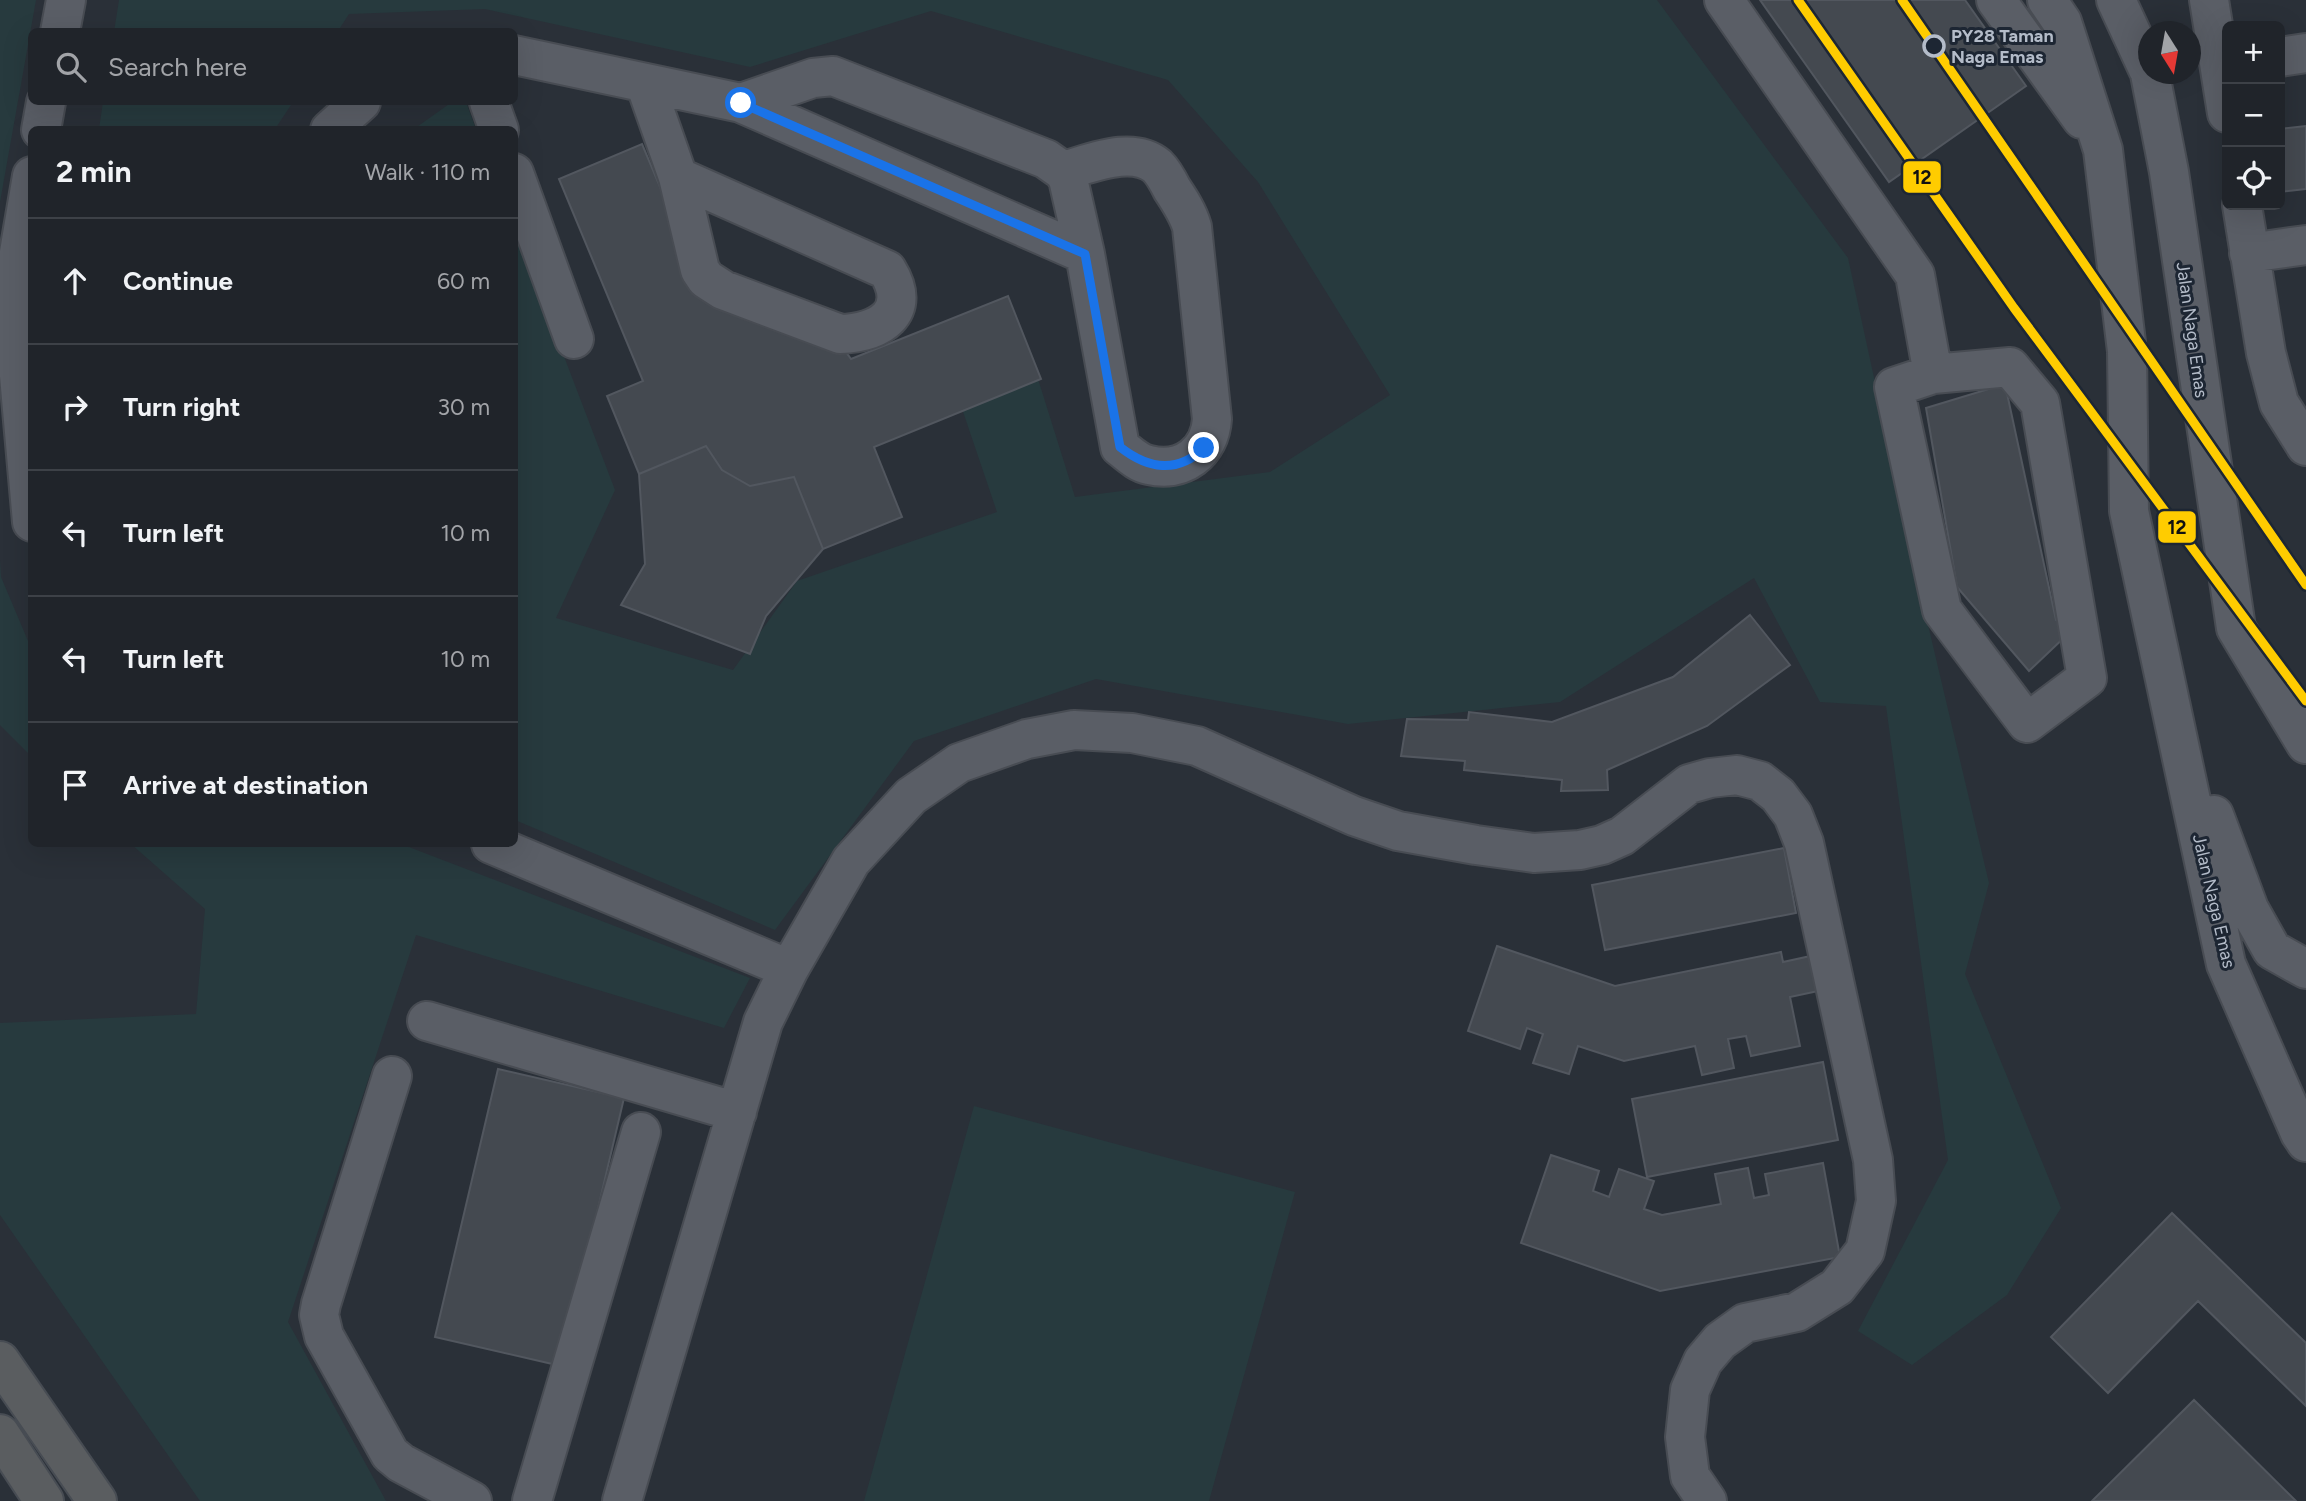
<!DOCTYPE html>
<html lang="en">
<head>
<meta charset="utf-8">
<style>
  body { margin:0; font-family:Figtree,sans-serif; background:#2d3036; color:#f1f3f6 }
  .controls { position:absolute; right:21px; top:21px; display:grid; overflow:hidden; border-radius:10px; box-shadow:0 7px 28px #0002 }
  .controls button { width:63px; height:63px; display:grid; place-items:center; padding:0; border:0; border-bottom:2px solid #3d4147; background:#20242a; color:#f1f3f6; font:35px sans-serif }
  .compass { position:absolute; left:2138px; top:21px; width:63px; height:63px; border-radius:50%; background:#20242a; box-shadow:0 7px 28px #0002; rotate:169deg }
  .stop { position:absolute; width:21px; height:21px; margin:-16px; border:5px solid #1a73e8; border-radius:50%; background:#fff }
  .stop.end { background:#1a73e8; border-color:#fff; box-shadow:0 2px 7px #0008 }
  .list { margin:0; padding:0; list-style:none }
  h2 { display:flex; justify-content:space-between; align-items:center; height:91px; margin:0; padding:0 28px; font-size:30px }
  h2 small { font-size:23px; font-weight:400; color:#a2a4a8 }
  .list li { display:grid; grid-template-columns:46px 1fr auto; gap:21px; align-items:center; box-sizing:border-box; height:126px; padding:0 28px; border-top:2px solid #3d4147 }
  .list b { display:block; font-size:26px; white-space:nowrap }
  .list em { font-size:23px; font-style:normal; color:#a2a4a8 }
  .icon { flex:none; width:38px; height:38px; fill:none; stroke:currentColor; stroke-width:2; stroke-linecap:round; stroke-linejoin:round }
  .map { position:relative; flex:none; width:2306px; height:1501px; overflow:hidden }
  .search { position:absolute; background:#20242a; box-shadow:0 7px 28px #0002; left:28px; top:28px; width:490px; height:77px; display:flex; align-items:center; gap:18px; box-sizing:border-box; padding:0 24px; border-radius:10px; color:#a2a4a8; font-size:26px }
  .panel { position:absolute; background:#20242a; box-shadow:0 7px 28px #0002; left:28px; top:126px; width:490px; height:721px; border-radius:10px }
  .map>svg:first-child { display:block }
  .green { fill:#273a3e }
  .building { fill:#444950; stroke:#52575f; stroke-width:2 }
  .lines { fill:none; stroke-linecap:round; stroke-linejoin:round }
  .minor-casing { stroke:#484c53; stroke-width:42 }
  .highway-casing { stroke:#474c53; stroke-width:42 }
  .minor { stroke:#5a5e66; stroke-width:38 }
  .highway { stroke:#5a5d60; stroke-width:38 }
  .metro-1-casing { stroke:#1d2633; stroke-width:14 }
  .metro-1 { stroke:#fc0; stroke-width:9 }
  .route { stroke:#1a73e8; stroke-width:9 }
  .stop-dot { fill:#1d2633; stroke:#b4bcc9; stroke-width:3.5 }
  .labels { text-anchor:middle; stroke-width:6; stroke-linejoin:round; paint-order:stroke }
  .stop-label { font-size:18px; font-weight:bold; fill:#b4bcc9; stroke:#1d2633; text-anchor:start }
  .street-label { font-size:18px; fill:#b4bcc9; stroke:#1d2633 }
  .line-badge { stroke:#1d2633; stroke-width:2.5 }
  .pale-badge-label { font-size:19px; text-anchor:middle; font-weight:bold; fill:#111 }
</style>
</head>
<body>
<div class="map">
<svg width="2306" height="1501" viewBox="0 0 2306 1501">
  <rect width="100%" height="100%" fill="#2a3038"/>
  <!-- green -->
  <path class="green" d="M 0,0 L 36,0 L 0,202 Z
    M 119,0 L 1657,0 L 1848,258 L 1925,612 L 1989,883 L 1965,974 L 2061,1208 L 2007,1295 L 1912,1365 L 1858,1331 L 1948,1160 L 1886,706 L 1820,702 L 1754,578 L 1560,702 L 1348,724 L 1096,679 L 914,741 L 775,930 L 515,820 L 515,228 L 615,490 L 556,618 L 733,670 L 797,581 L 997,512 L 956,391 L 1033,363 L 1075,497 L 1270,472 L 1390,395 L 1258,182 L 1168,80 L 931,11 L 750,67 L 485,9 L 349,14 L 338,31 L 114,32 Z
    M 103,102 L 293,102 L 275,129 L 99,129 Z
    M 452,102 L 466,102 L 476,129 L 414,129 Z
    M 0,560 L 1,577 L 31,648 L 31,756 L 0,725 Z
    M 131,844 L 401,844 L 750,978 L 724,1028 L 416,935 L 288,1322 L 386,1501 L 200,1501 L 0,1215 L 0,1023 L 196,1014 L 205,909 Z
    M 974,1106 L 1295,1192 L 1209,1501 L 864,1501 Z"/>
  <!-- building -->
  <path class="building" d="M 1760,0 L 1965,0 L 2026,86 L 1889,182 Z
    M 2306,126 L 2306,189 L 2280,192 L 2280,129 Z
    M 642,144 L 706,296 L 822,318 L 851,359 L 1008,296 L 1041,379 L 874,447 L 902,517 L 823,549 L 794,477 L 750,486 L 722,470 L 706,446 L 639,474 L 607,396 L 643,381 L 559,179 Z
    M 2005,384 L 2056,620 L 2070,632 L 2029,671 L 1957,587 L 1926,408 Z
    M 706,446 L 722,470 L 750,486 L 794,477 L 823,549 L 766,616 L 750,654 L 621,605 L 645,564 L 639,474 Z
    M 1750,615 L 1790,665 L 1707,726 L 1607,770 L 1608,790 L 1561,791 L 1562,780 L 1464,770 L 1465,761 L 1401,756 L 1407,719 L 1468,720 L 1469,712 L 1552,722 L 1673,677 Z
    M 1784,848 L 1796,913 L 1605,950 L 1592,885 Z
    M 1497,946 L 1615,986 L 1781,952 L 1783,962 L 1815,955 L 1823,990 L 1790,997 L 1800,1046 L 1751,1056 L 1746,1036 L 1728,1039 L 1734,1068 L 1702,1075 L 1695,1046 L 1624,1061 L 1578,1046 L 1569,1074 L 1533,1063 L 1543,1034 L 1527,1028 L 1520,1049 L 1468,1031 Z
    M 1823,1062 L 1838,1140 L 1647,1177 L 1632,1099 Z
    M 498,1069 L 624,1098 L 561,1366 L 435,1337 Z
    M 1551,1155 L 1599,1171 L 1593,1191 L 1609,1197 L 1619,1169 L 1654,1181 L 1644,1209 L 1662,1215 L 1721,1204 L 1715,1174 L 1748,1168 L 1754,1198 L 1769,1195 L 1765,1174 L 1823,1163 L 1840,1257 L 1660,1291 L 1521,1243 Z
    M 2172,1213 L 2306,1343 L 2306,1406 L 2198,1301 L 2108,1393 L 2051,1337 Z
    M 2194,1400 L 2296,1501 L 2092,1501 Z"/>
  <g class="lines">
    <defs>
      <path id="minor" d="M 1724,0 L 1915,275 L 1933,374
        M 1996,0 L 2082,119
        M 2047,0 L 2062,22 L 2103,150 L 2127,351 L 2129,511 L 2226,964 L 2300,1133 L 2306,1142
        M 2116,0 L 2148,69
        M 2209,0 L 2227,113
        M 60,32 L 66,0
        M 514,55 L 741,103 L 1085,254 L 1120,447 C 1129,454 1138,463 1149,465 C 1183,473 1210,452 1212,419 L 1192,227 C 1188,213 1180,201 1172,189 C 1168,181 1163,172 1157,166 C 1132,145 1090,164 1063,171
        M 2280,57 L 2306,53
        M 2150,74 L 2169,172 L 2236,628 L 2306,744
        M 645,83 L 678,177 L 700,270 L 706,279 L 723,290 L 840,334 C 879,333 914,313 887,270 L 678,177
        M 489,102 L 499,130
        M 741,103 L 813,78 L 833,76 L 1046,159 L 1063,171 L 1068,179 L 1085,254
        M 41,130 L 46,102
        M 330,130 L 361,102
        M 514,173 L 574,339
        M 32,176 L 14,282 L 17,353 L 32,522
        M 2242,205 L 2266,353 L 2279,403 L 2306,446
        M 2249,253 L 2306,245
        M 2010,367 L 2040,403 L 2087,678 L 2027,723 L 1942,610 L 1894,387 L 1933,374 Z
        M 2214,815 L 2249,909 L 2272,950 L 2306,969
        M 491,844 L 789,969
        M 427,1021 L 737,1112
        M 392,1076 L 321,1304 L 319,1315 L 324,1336 L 390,1454 L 401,1463 L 472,1501
        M 532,1501 L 641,1132
        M 622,1501 L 763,1022 L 789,969 L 851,861 L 911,796 L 959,763 L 1027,739 L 1074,730 L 1132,733 L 1197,746 L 1354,816 L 1398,831 L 1476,845 L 1534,853 L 1580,850 L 1602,845 L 1622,836 L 1689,784 L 1710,778 L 1737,775 L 1760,781 L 1778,795 L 1793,815 L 1804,843 L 1873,1160 L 1876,1201 L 1865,1251 L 1837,1287 L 1797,1312 L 1745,1323 L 1720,1341 L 1703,1361 L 1690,1390 L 1685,1437 L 1690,1476 L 1707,1501"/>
      <path id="highway" d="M 0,1361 L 97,1501
        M 0,1434 L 44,1501"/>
    </defs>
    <!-- minor casing -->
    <use href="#minor" class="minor-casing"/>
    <!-- highway casing -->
    <use href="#highway" class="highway-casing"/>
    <!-- minor -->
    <use href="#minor" class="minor"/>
    <!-- highway -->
    <use href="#highway" class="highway"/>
    <defs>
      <path id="metro-1" d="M 1798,0 L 2014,308 L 2306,701
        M 1902,0 L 2306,585"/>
    </defs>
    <!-- metro-1 casing -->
    <use href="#metro-1" class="metro-1-casing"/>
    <!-- metro-1 -->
    <use href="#metro-1" class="metro-1"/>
  </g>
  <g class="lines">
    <!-- route -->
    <path class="route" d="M 741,103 L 1085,254 L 1120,447 C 1148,469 1177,474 1204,448"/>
  </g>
  <!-- markers -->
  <circle class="stop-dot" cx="1934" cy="46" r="10"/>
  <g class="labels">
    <!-- stop labels -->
    <g class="stop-label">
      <text x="1951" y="42">PY28 Taman<tspan x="1951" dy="21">Naga Emas</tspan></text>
    </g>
    <!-- street labels -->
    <g class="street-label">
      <text transform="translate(2192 330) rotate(82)" y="6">Jalan Naga Emas</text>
      <text transform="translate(2214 901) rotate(77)" y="6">Jalan Naga Emas</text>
    </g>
  </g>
  <g class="line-badge">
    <rect x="1902" y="160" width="40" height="34" rx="7" fill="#fc0"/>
    <rect x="2157" y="510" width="40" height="34" rx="7" fill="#fc0"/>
  </g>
  <g class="pale-badge-label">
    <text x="1922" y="184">12</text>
    <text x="2177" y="534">12</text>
  </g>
</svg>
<div class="controls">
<button>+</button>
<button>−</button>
<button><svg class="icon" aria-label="locate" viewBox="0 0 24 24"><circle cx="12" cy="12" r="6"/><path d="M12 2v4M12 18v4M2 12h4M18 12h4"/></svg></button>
</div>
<svg class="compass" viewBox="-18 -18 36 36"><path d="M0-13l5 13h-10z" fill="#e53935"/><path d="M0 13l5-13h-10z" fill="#a2a4a8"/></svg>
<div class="stop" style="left:741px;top:103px"></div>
<div class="stop end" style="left:1204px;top:448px"></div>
<div class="search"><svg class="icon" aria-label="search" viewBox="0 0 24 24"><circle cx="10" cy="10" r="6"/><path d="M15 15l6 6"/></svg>Search here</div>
<section class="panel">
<h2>2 min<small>Walk · 110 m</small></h2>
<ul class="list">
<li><svg class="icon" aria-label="ahead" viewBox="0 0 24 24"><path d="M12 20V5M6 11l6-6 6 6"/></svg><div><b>Continue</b></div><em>60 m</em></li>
<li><svg class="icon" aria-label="right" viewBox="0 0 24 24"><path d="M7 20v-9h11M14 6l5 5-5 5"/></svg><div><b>Turn right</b></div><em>30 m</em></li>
<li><svg class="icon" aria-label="left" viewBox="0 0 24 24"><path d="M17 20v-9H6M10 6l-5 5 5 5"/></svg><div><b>Turn left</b></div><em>10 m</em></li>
<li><svg class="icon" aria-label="left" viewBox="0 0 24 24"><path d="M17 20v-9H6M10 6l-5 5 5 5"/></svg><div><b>Turn left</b></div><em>10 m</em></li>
<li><svg class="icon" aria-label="arrive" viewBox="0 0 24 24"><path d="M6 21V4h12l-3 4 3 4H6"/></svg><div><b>Arrive at destination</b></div></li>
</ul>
</section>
</div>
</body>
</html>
